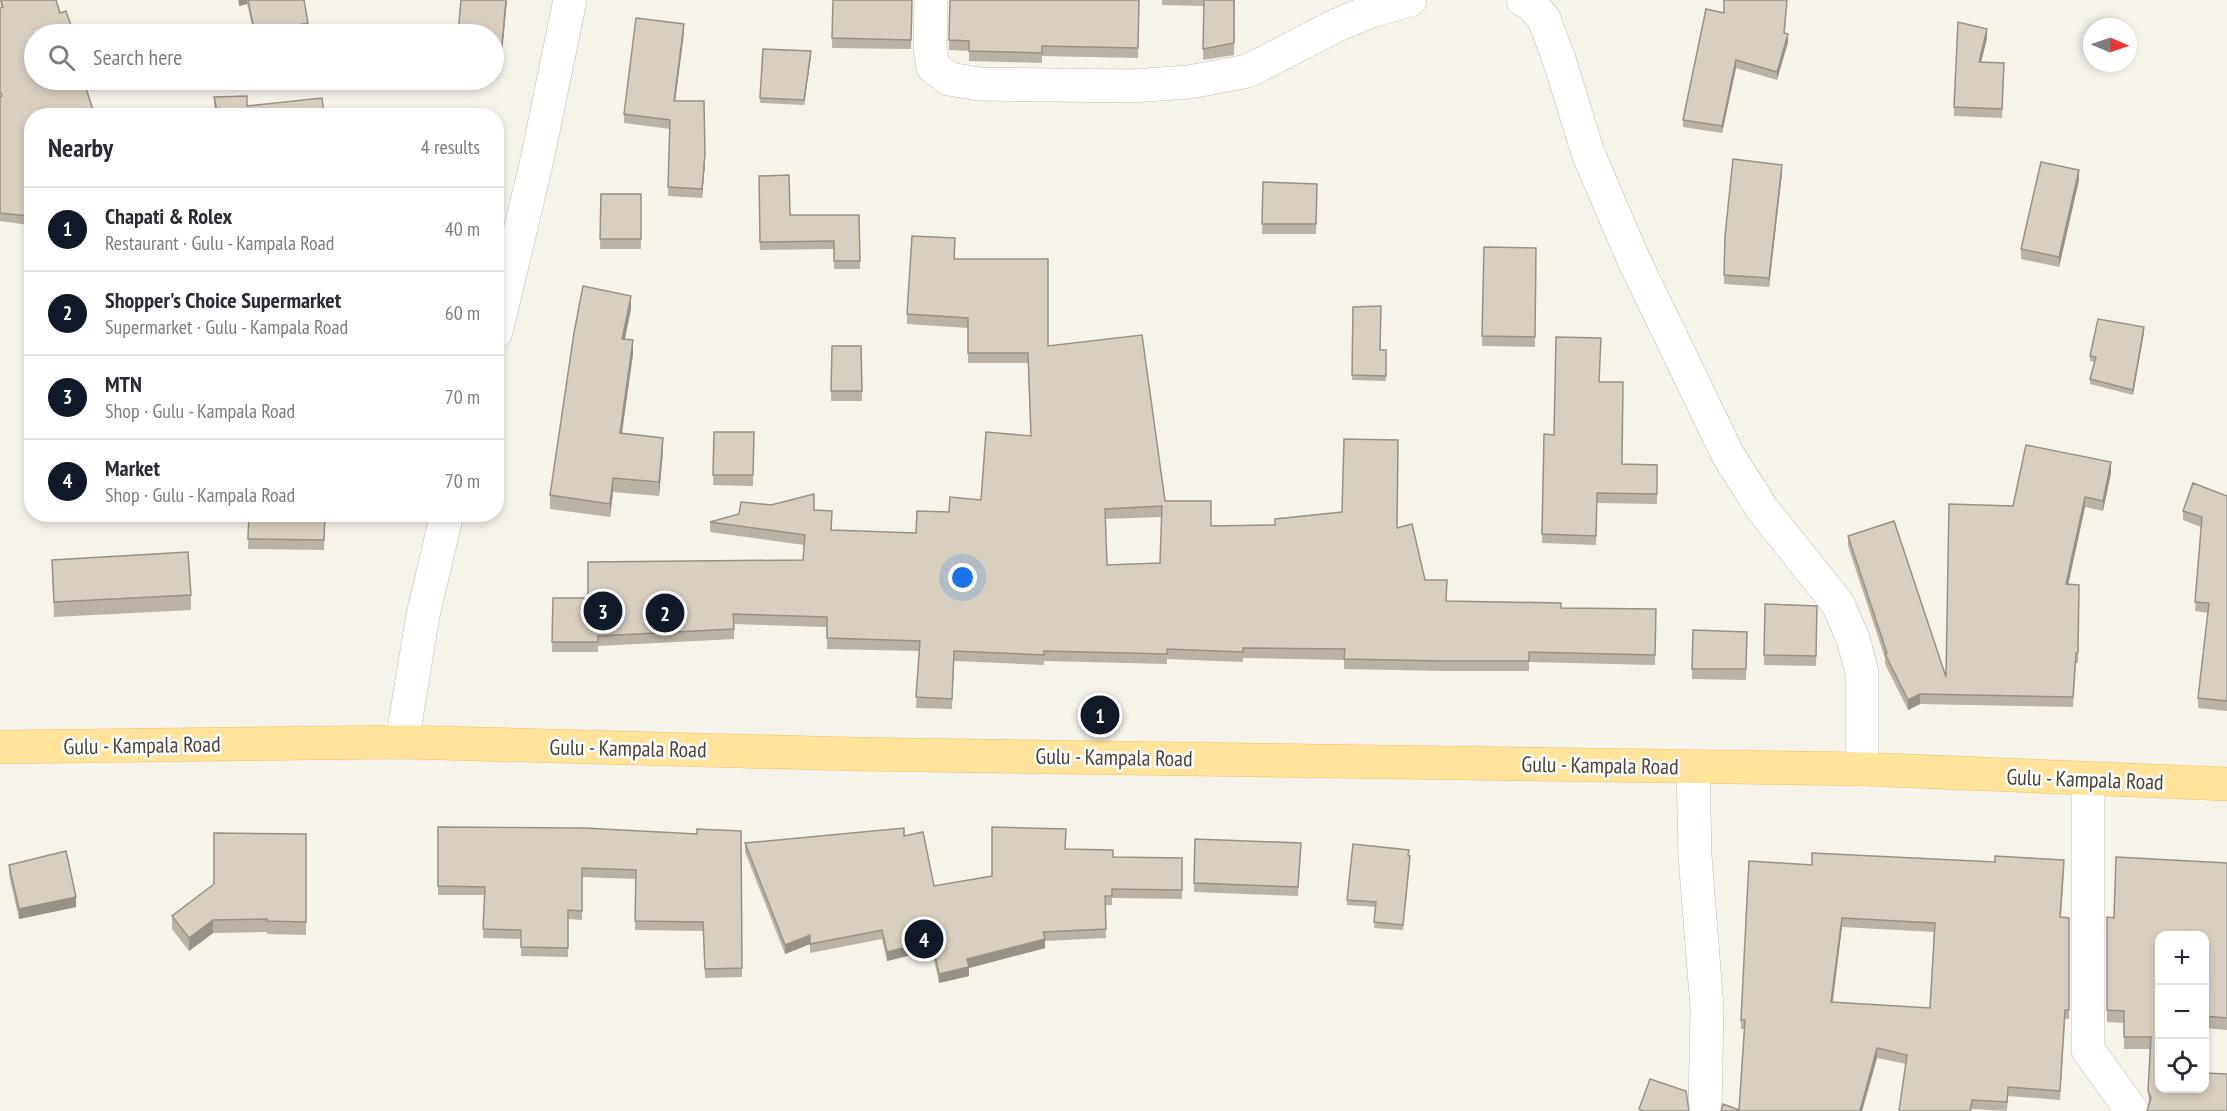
<!DOCTYPE html>
<html lang="en">
<head>
<meta charset="utf-8">
<style>
  body { margin:0; font-family:"PT Sans Narrow",sans-serif; background:#f7f7f7; color:#2b2b33 }
  .controls { position:absolute; right:18px; bottom:18px; display:grid; overflow:hidden; border-radius:12px; box-shadow:0 3px 9px #0003 }
  .controls button { width:54px; height:54px; display:grid; place-items:center; padding:0; border:0; border-bottom:2px solid #e1e1e2; background:#fff; color:#2b2b33; font:30px sans-serif }
  .compass { position:absolute; left:2083px; top:18px; width:54px; height:54px; border-radius:50%; background:#fff; box-shadow:0 3px 9px #0003; rotate:92deg }
  .you { position:absolute; left:963px; top:578px; width:21px; height:21px; margin:-15px; border:4px solid #fff; border-radius:50%; background:#1a73e8; box-shadow:0 0 0 9px #1a73e833 }
  .badge { display:grid; place-items:center; width:39px; height:39px; border-radius:50%; background:#111827; color:#fff; font-size:20px; font-weight:700 }
  .pin { position:absolute; translate:-50% -50%; border:3px solid #fff; box-shadow:0 2px 6px #0006 }
  .list { margin:0; padding:0; list-style:none }
  h2 { display:flex; justify-content:space-between; align-items:center; height:78px; margin:0; padding:0 24px; font-size:26px }
  h2 small { font-size:20px; font-weight:400; color:#7c7c81 }
  .list li { display:grid; grid-template-columns:39px 1fr auto; gap:18px; align-items:center; box-sizing:border-box; height:84px; padding:0 24px; border-top:2px solid #e1e1e2 }
  .list b { display:block; font-size:22px; white-space:nowrap }
  .list p { margin:0; font-size:20px; white-space:nowrap; color:#7c7c81 }
  .list em { font-size:20px; font-style:normal; color:#7c7c81 }
  .icon { flex:none; width:33px; height:33px; fill:none; stroke:currentColor; stroke-width:2; stroke-linecap:round; stroke-linejoin:round }
  .map { position:relative; flex:none; width:2227px; height:1111px; overflow:hidden }
  .search { position:absolute; background:#fff; box-shadow:0 3px 9px #0003; left:24px; top:24px; width:480px; height:66px; display:flex; align-items:center; gap:15px; box-sizing:border-box; padding:0 21px; border-radius:33px; color:#7c7c81; font-size:22px }
  .panel { position:absolute; background:#fff; box-shadow:0 3px 9px #0003; left:24px; top:108px; width:480px; height:414px; border-radius:24px }
  .map>svg:first-child { display:block }
  .lines { fill:none; stroke-linecap:round; stroke-linejoin:round }
  .minor-casing { stroke:#c2bbad; stroke-width:34 }
  .major-casing { stroke:#e8c267; stroke-width:34 }
  .minor { stroke:#fff; stroke-width:33 }
  .major { stroke:#ffe39b; stroke-width:33 }
  .wall { fill:#bab2a5; fill-rule:evenodd }
  .shaded-wall { fill:#979186 }
  .building { fill:#d8cfc0; stroke:#979186; stroke-width:1.5; fill-rule:evenodd }
  .labels { text-anchor:middle; stroke-width:5; stroke-linejoin:round; paint-order:stroke }
  .street-label { font-size:22px; fill:#4b4438; stroke:#fff }
</style>
</head>
<body>
<div class="map">
<svg width="2227" height="1111" viewBox="0 0 2227 1111">
  <rect width="100%" height="100%" fill="#f6f3eb"/>
  <g class="lines">
    <defs>
      <path id="minor" d="M 931,0 L 930,48 L 933,67 L 949,79 L 979,84 L 1131,86 L 1189,82 L 1248,71 L 1335,26 L 1371,11 L 1410,0
        M 1523,0 L 1530,3 L 1544,19 L 1559,59 L 1588,153 L 1632,256 L 1728,455 L 1763,510 L 1838,604 L 1853,639 L 1862,672 L 1862,769
        M 496,332 L 537,160 L 570,0
        M 402,742 L 423,615 L 447,514
        M 1693,767 L 1695,856 L 1707,1008 L 1705,1111
        M 2088,780 L 2088,1050 L 2132,1111"/>
      <path id="major" d="M 0,747 L 402,742 L 853,754 L 1862,769 L 2227,784"/>
    </defs>
    <!-- minor casing -->
    <use href="#minor" class="minor-casing"/>
    <!-- major casing -->
    <use href="#major" class="major-casing"/>
    <!-- minor -->
    <use href="#minor" class="minor"/>
    <!-- major -->
    <use href="#major" class="major"/>
  </g>
  <!-- wall -->
  <path class="wall" d="M 0,0 L 56,0 L 60,13 L 89,89 L 32,116 L 32,206 L 29,206 L 29,225 L 0,221 L 0,8 L 1,8 Z
    M 238,0 L 304,0 L 308,32 L 299,34 L 254,34 L 247,4 L 239,6 Z
    M 507,0 L 502,53 L 494,52 L 494,34 Z
    M 833,0 L 912,0 L 911,49 L 832,48 Z
    M 950,0 L 1139,0 L 1138,58 L 1042,56 L 1042,63 L 969,61 L 969,51 L 949,50 Z
    M 1162,0 L 1235,0 L 1234,55 L 1203,60 L 1204,6 L 1162,5 Z
    M 1787,0 L 1785,33 L 1788,42 L 1777,80 L 1736,68 L 1722,133 L 1683,127 L 1683,120 L 1724,13 Z
    M 684,33 L 675,101 L 705,163 L 702,198 L 668,196 L 670,129 L 624,123 L 624,114 Z
    M 1987,38 L 1981,62 L 2004,63 L 2002,118 L 1954,116 L 1954,107 Z
    M 763,49 L 811,56 L 804,105 L 760,103 Z
    M 214,97 L 247,106 L 324,116 L 216,116 L 214,105 Z
    M 1782,173 L 1769,287 L 1724,284 L 1724,275 Z
    M 759,176 L 790,215 L 859,215 L 860,269 L 834,269 L 834,249 L 760,250 Z
    M 2079,180 L 2059,267 L 2021,259 L 2021,249 Z
    M 1263,182 L 1317,184 L 1316,234 L 1262,234 Z
    M 601,194 L 641,194 L 641,249 L 600,249 Z
    M 1484,247 L 1536,248 L 1535,347 L 1482,346 Z
    M 955,249 L 954,259 L 1048,346 L 1165,501 L 1211,526 L 1275,525 L 1275,519 L 1397,528 L 1425,580 L 1447,601 L 1561,608 L 1656,609 L 1655,665 L 1529,662 L 1529,671 L 1443,671 L 1344,669 L 1344,660 L 1243,658 L 1243,662 L 1167,659 L 1167,664 L 1044,661 L 1044,665 L 954,661 L 952,709 L 916,708 L 919,651 L 827,649 L 827,627 L 734,624 L 734,639 L 598,646 L 598,652 L 552,652 L 553,598 L 588,598 L 803,560 L 804,545 L 710,532 L 710,522 L 814,510 L 832,521 L 832,530 L 916,533 L 949,512 L 981,500 L 1031,436 L 1028,363 L 968,363 L 968,328 L 907,324 L 907,314 ZM 1162,517 L 1160,563 L 1107,565 L 1105,519 Z
    M 1353,307 L 1380,350 L 1386,350 L 1386,381 L 1352,380 Z
    M 631,309 L 625,339 L 633,354 L 622,433 L 663,451 L 659,496 L 613,492 L 610,517 L 550,509 L 550,495 Z
    M 2144,332 L 2133,395 L 2090,384 L 2090,379 L 2095,362 L 2090,361 L 2090,356 Z
    M 832,346 L 861,346 L 862,401 L 831,401 Z
    M 1600,382 L 1622,464 L 1657,465 L 1657,504 L 1597,503 L 1596,545 L 1542,543 L 1544,434 L 1554,435 Z
    M 714,432 L 754,432 L 753,486 L 713,485 Z
    M 2111,473 L 2103,511 L 2085,507 L 2068,584 L 2079,585 L 2078,663 L 2076,663 L 2073,707 L 1920,704 L 1908,710 L 1885,664 L 1885,658 L 1848,546 L 1848,536 L 1946,677 L 2013,506 Z
    M 2227,496 L 2227,711 L 2198,708 L 2198,698 L 2208,613 L 2195,611 L 2201,527 L 2183,520 L 2183,511 Z
    M 249,514 L 325,514 L 324,550 L 248,549 Z
    M 52,560 L 191,595 L 191,610 L 54,617 Z
    M 1765,604 L 1817,606 L 1816,666 L 1764,665 Z
    M 1693,630 L 1747,632 L 1746,680 L 1692,679 Z
    M 438,827 L 697,834 L 741,831 L 742,977 L 705,978 L 703,931 L 635,930 L 636,879 L 582,877 L 582,920 L 568,919 L 568,957 L 521,956 L 521,939 L 483,938 L 485,895 L 438,895 Z
    M 306,834 L 306,935 L 267,934 L 267,932 L 213,933 L 189,951 L 172,929 L 172,916 Z
    M 1195,839 L 1301,843 L 1298,896 L 1194,892 Z
    M 745,843 L 934,886 L 992,876 L 1066,849 L 1113,857 L 1182,858 L 1182,899 L 1112,898 L 1112,905 L 1105,905 L 1106,938 L 1045,941 L 1045,948 L 969,968 L 969,976 L 939,983 L 932,950 L 887,961 L 882,939 L 810,953 L 810,944 L 785,954 L 745,852 Z
    M 1409,856 L 1410,861 L 1403,930 L 1374,928 L 1376,907 L 1347,905 L 1347,900 Z
    M 2227,863 L 2227,1030 L 2205,1028 L 2205,936 L 2160,1089 L 2149,1104 L 2148,1091 L 2151,1049 L 2124,1049 L 2124,1023 L 2107,1022 L 2107,917 L 2114,918 Z
    M 9,865 L 76,907 L 19,919 L 9,875 Z
    M 1812,865 L 2064,869 L 2061,917 L 2069,918 L 2069,1019 L 2065,1019 L 2060,1100 L 2008,1096 L 2007,1111 L 1972,1109 L 1971,1111 L 1899,1111 L 1906,1064 L 1877,1058 L 1862,1111 L 1721,1111 L 1739,1110 L 1745,1029 L 1741,1029 L 1741,1020 ZM 1842,927 L 1934,932 L 1930,1008 L 1833,1002 Z"/>
  <!-- shaded-wall -->
  <path class="shaded-wall" d="M 239,0 L 247,0 L 247,4 L 239,6 Z
    M 506,0 L 507,0 L 502,53 L 502,44 Z
    M 308,23 L 308,32 L 299,34 L 257,34 Z
    M 684,24 L 684,33 L 674,110 L 674,101 Z
    M 1987,29 L 1987,38 L 1979,71 L 1979,62 Z
    M 1788,34 L 1788,42 L 1777,80 L 1777,72 Z
    M 811,51 L 811,56 L 804,105 L 804,100 Z
    M 1736,60 L 1736,68 L 1722,133 L 1722,126 Z
    M 89,80 L 89,89 L 84,91 L 84,82 Z
    M 705,154 L 705,163 L 702,198 L 702,189 Z
    M 1782,165 L 1782,173 L 1769,287 L 1769,278 Z
    M 2079,170 L 2079,180 L 2059,267 L 2059,257 Z
    M 32,197 L 32,206 L 28,206 L 28,198 Z
    M 631,296 L 631,309 L 622,352 L 622,339 Z
    M 2144,327 L 2144,332 L 2133,395 L 2133,390 Z
    M 633,340 L 633,354 L 620,446 L 620,433 Z
    M 663,438 L 663,451 L 659,496 L 659,482 Z
    M 2111,462 L 2111,473 L 2103,511 L 2103,501 Z
    M 613,478 L 613,492 L 610,517 L 610,504 Z
    M 2085,497 L 2085,507 L 2066,595 L 2066,584 Z
    M 1920,694 L 1920,704 L 1908,710 L 1908,700 Z
    M 76,897 L 76,907 L 19,919 L 19,909 Z
    M 1842,918 L 1842,927 L 1831,1011 L 1831,1002 Z
    M 213,920 L 213,933 L 189,951 L 189,938 Z
    M 810,935 L 810,944 L 785,954 L 785,945 Z
    M 1045,939 L 1045,948 L 969,968 L 969,976 L 939,983 L 939,974 L 967,959 Z
    M 932,941 L 932,950 L 887,961 L 887,952 Z
    M 1877,1048 L 1877,1058 L 1862,1111 L 1860,1111 Z"/>
  <!-- building -->
  <path class="building" d="M 1,0 L 56,0 L 60,13 L 66,11 L 74,34 L 34,34 L 34,80 L 89,80 L 84,82 L 95,116 L 32,116 L 32,197 L 28,198 L 29,216 L 0,213 L 0,97 L 2,96 L 0,91 L 0,8 L 3,7 Z
    M 248,0 L 304,0 L 308,23 L 255,34 Z
    M 461,0 L 506,0 L 502,44 L 494,43 L 494,34 L 458,34 Z
    M 833,0 L 912,0 L 911,40 L 832,38 Z
    M 950,0 L 1139,0 L 1138,48 L 1042,46 L 1042,53 L 969,51 L 969,41 L 949,40 Z
    M 1204,0 L 1234,0 L 1234,43 L 1203,49 Z
    M 1724,0 L 1787,0 L 1784,33 L 1788,34 L 1777,72 L 1736,60 L 1722,126 L 1683,120 L 1706,9 L 1724,13 Z
    M 636,18 L 684,24 L 674,101 L 704,101 L 705,154 L 702,189 L 668,187 L 670,120 L 624,114 Z
    M 1958,22 L 1987,29 L 1979,62 L 2004,63 L 2002,109 L 1954,107 Z
    M 763,49 L 811,51 L 804,100 L 760,98 Z
    M 247,96 L 247,106 L 322,98 L 324,116 L 218,116 L 214,97 Z
    M 1733,159 L 1782,165 L 1769,278 L 1724,275 L 1725,236 Z
    M 2041,162 L 2079,170 L 2059,257 L 2021,249 Z
    M 789,175 L 790,215 L 859,215 L 860,261 L 834,261 L 834,241 L 760,242 L 759,176 Z
    M 1263,182 L 1317,184 L 1316,224 L 1262,224 Z
    M 601,194 L 641,194 L 641,239 L 600,239 Z
    M 912,236 L 955,238 L 954,259 L 1048,259 L 1048,346 L 1142,335 L 1165,501 L 1211,501 L 1211,526 L 1275,525 L 1275,519 L 1342,512 L 1344,439 L 1398,440 L 1397,528 L 1412,524 L 1425,580 L 1447,580 L 1446,601 L 1561,603 L 1561,608 L 1656,609 L 1655,655 L 1529,652 L 1529,661 L 1443,661 L 1344,659 L 1345,649 L 1243,648 L 1243,652 L 1167,649 L 1167,654 L 1044,651 L 1044,655 L 954,651 L 952,699 L 916,697 L 920,641 L 827,638 L 827,617 L 733,614 L 734,629 L 598,636 L 598,642 L 552,642 L 553,598 L 588,598 L 588,562 L 803,560 L 805,535 L 710,522 L 739,514 L 741,502 L 771,505 L 814,494 L 814,510 L 832,511 L 831,530 L 916,533 L 917,511 L 949,512 L 950,497 L 981,500 L 986,432 L 1031,436 L 1028,353 L 968,353 L 968,318 L 907,314 ZM 1162,506 L 1160,563 L 1107,565 L 1105,509 Z
    M 1484,247 L 1536,248 L 1535,337 L 1482,336 Z
    M 583,286 L 631,296 L 622,339 L 633,340 L 620,433 L 663,438 L 659,482 L 613,478 L 610,504 L 550,495 L 574,333 Z
    M 1381,306 L 1380,350 L 1386,350 L 1386,376 L 1352,375 L 1353,307 Z
    M 2098,319 L 2144,327 L 2133,390 L 2090,379 L 2096,357 L 2090,356 Z
    M 1556,337 L 1601,338 L 1599,382 L 1623,382 L 1622,464 L 1657,465 L 1657,494 L 1597,493 L 1596,536 L 1542,534 L 1544,434 L 1554,435 Z
    M 832,346 L 861,346 L 862,391 L 831,391 Z
    M 714,432 L 754,432 L 753,475 L 713,475 Z
    M 2026,445 L 2111,462 L 2103,501 L 2085,497 L 2066,584 L 2079,585 L 2078,653 L 2076,653 L 2073,697 L 1920,694 L 1908,700 L 1885,654 L 1887,653 L 1848,536 L 1894,521 L 1946,677 L 1949,504 L 2013,506 Z
    M 2193,483 L 2227,496 L 2227,701 L 2198,698 L 2209,603 L 2195,602 L 2202,517 L 2183,511 Z
    M 249,514 L 325,514 L 324,540 L 248,539 Z
    M 188,552 L 191,595 L 54,602 L 52,560 Z
    M 1765,604 L 1817,606 L 1816,656 L 1764,655 Z
    M 1693,630 L 1747,632 L 1746,669 L 1692,669 Z
    M 438,827 L 584,828 L 697,834 L 697,829 L 741,831 L 742,968 L 705,969 L 703,922 L 635,921 L 636,870 L 582,868 L 582,911 L 568,910 L 568,948 L 521,947 L 521,930 L 483,929 L 485,887 L 438,886 Z
    M 992,827 L 1066,829 L 1065,849 L 1113,850 L 1113,857 L 1182,858 L 1182,890 L 1112,889 L 1112,896 L 1105,896 L 1106,929 L 1043,932 L 1045,939 L 967,959 L 969,967 L 939,974 L 932,941 L 887,952 L 882,930 L 810,944 L 810,935 L 785,945 L 745,843 L 904,828 L 904,836 L 923,832 L 934,886 L 992,876 Z
    M 214,833 L 306,834 L 306,922 L 267,921 L 267,919 L 213,920 L 189,938 L 172,916 L 214,884 Z
    M 1195,839 L 1301,843 L 1298,887 L 1194,883 Z
    M 1353,844 L 1409,850 L 1408,856 L 1410,856 L 1403,925 L 1374,922 L 1376,902 L 1347,900 Z
    M 66,851 L 76,897 L 19,909 L 9,865 Z
    M 1812,853 L 1995,862 L 1995,856 L 2064,860 L 2060,917 L 2069,918 L 2069,1010 L 2065,1010 L 2060,1091 L 2008,1087 L 2007,1102 L 1972,1100 L 1970,1111 L 1899,1111 L 1907,1055 L 1877,1048 L 1860,1111 L 1721,1111 L 1723,1104 L 1739,1110 L 1745,1020 L 1741,1020 L 1749,861 L 1812,865 ZM 1842,918 L 1935,923 L 1930,1008 L 1831,1002 Z
    M 2116,857 L 2227,863 L 2227,1018 L 2205,1016 L 2205,936 L 2160,936 L 2160,1089 L 2205,1089 L 2205,1073 L 2227,1074 L 2227,1111 L 2147,1111 L 2151,1098 L 2148,1091 L 2151,1037 L 2124,1037 L 2124,1011 L 2107,1010 L 2107,917 L 2114,918 Z
    M 1650,1079 L 1686,1091 L 1689,1111 L 1644,1111 L 1639,1109 Z"/>
  <g class="labels">
    <!-- street labels -->
    <g class="street-label">
      <text transform="translate(142 745) rotate(-1)" y="8">Gulu - Kampala Road</text>
      <text transform="translate(628 748) rotate(1)" y="8">Gulu - Kampala Road</text>
      <text transform="translate(1114 757) rotate(1)" y="8">Gulu - Kampala Road</text>
      <text transform="translate(1600 765) rotate(1)" y="8">Gulu - Kampala Road</text>
      <text transform="translate(2085 779) rotate(2)" y="8">Gulu - Kampala Road</text>
    </g>
  </g>
</svg>
<div class="controls">
<button>+</button>
<button>−</button>
<button><svg class="icon" aria-label="locate" viewBox="0 0 24 24"><circle cx="12" cy="12" r="6"/><path d="M12 2v4M12 18v4M2 12h4M18 12h4"/></svg></button>
</div>
<svg class="compass" viewBox="-18 -18 36 36"><path d="M0-13l5 13h-10z" fill="#e53935"/><path d="M0 13l5-13h-10z" fill="#7c7c81"/></svg>
<div class="you"></div>
<div class="pin badge" style="left:1100px;top:715px">1</div>
<div class="pin badge" style="left:665px;top:613px">2</div>
<div class="pin badge" style="left:603px;top:611px">3</div>
<div class="pin badge" style="left:924px;top:939px">4</div>
<div class="search"><svg class="icon" aria-label="search" viewBox="0 0 24 24"><circle cx="10" cy="10" r="6"/><path d="M15 15l6 6"/></svg>Search here</div>
<section class="panel">
<h2>Nearby<small>4 results</small></h2>
<ul class="list">
<li><span class="badge">1</span><div><b>Chapati &amp; Rolex</b><p>Restaurant · Gulu - Kampala Road</p></div><em>40 m</em></li>
<li><span class="badge">2</span><div><b>Shopper's Choice Supermarket</b><p>Supermarket · Gulu - Kampala Road</p></div><em>60 m</em></li>
<li><span class="badge">3</span><div><b>MTN</b><p>Shop · Gulu - Kampala Road</p></div><em>70 m</em></li>
<li><span class="badge">4</span><div><b>Market</b><p>Shop · Gulu - Kampala Road</p></div><em>70 m</em></li>
</ul>
</section>
</div>
</body>
</html>
